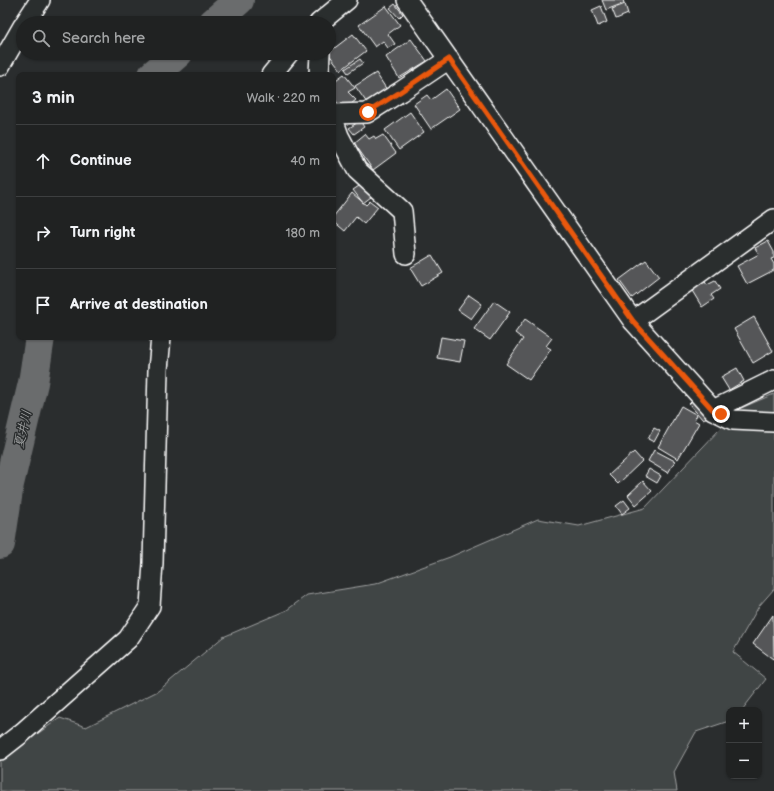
<!DOCTYPE html>
<html lang="en">
<head>
<meta charset="utf-8">
<style>
  body { margin:0; font-family:"Balsamiq Sans","Klee One",sans-serif; background:#2d2f2f; color:#f1f3f6 }
  .controls { position:absolute; right:12px; bottom:12px; display:grid; overflow:hidden; border-radius:8px; box-shadow:0 1px 3px #0004 }
  .controls button { width:36px; height:36px; display:grid; place-items:center; padding:0; border:0; border-bottom:1px solid #3d3f40; background:#202222; color:#f1f3f6; font:20px sans-serif }
  .stop { position:absolute; width:12px; height:12px; margin:-9px; border:3px solid #ea580c; border-radius:50%; background:#fff }
  .stop.end { background:#ea580c; border-color:#fff; box-shadow:0 1px 4px #0008 }
  .list { margin:0; padding:0; list-style:none }
  h2 { display:flex; justify-content:space-between; align-items:center; height:52px; margin:0; padding:0 16px; font-size:17px }
  h2 small { font-size:13px; font-weight:400; color:#a2a4a5 }
  .list li { display:grid; grid-template-columns:26px 1fr auto; gap:12px; align-items:center; box-sizing:border-box; height:72px; padding:0 16px; border-top:1px solid #3d3f40 }
  .list b { display:block; font-size:15px; white-space:nowrap }
  .list em { font-size:13px; font-style:normal; color:#a2a4a5 }
  .icon { flex:none; width:22px; height:22px; fill:none; stroke:currentColor; stroke-width:2; stroke-linecap:round; stroke-linejoin:round }
  .map { position:relative; flex:none; width:774px; height:791px; overflow:hidden }
  .search { position:absolute; background:#202222; box-shadow:0 1px 3px #0004; left:16px; top:16px; width:320px; height:44px; display:flex; align-items:center; gap:10px; box-sizing:border-box; padding:0 14px; border-radius:22px; color:#a2a4a5; font-size:15px }
  .panel { position:absolute; background:#202222; box-shadow:0 1px 3px #0004; left:16px; top:72px; width:320px; height:268px; border-radius:8px }
  .map>svg:first-child { display:block }
  .green { fill:#414445; stroke:#a0a2a2 }
  .lines { fill:none; stroke-linecap:round; stroke-linejoin:round }
  .river { stroke:#6a6c6d; stroke-width:30 }
  .building { fill:#555758; stroke:#fff }
  .street-casing { stroke:#fff; stroke-width:22 }
  .street { stroke:#2a2d2e; stroke-width:19 }
  .route { stroke:#ea580c; stroke-width:5 }
  .labels { text-anchor:middle; stroke-width:3; stroke-linejoin:round; paint-order:stroke }
  .water-label { font-size:13px; font-style:italic; fill:#b4b6b6; stroke:#2a2d2e }
</style>
</head>
<body>
<div class="map">
<svg width="774" height="791" viewBox="0 0 774 791">
  <rect width="100%" height="100%" fill="#2a2d2e"/>
  <filter id="ink" filterUnits="userSpaceOnUse"><feTurbulence type="fractalNoise" baseFrequency=".025" numOctaves="2"/><feDisplacementMap in="SourceGraphic" scale="8" xChannelSelector="R" yChannelSelector="G"/><feConvolveMatrix kernelMatrix="1 2 1 2 8 2 1 2 1" color-interpolation-filters="sRGB"/></filter>
  <g filter="url(#ink)">
    <!-- green -->
    <path class="green" d="M 774,394 L 774,589 L 759,606 L 733,652 L 766,679 L 742,710 L 729,710 L 729,721 L 696,732 L 674,772 L 677,791 L 0,791 L 0,760 L 60,718 L 86,727 L 158,691 L 223,637 L 287,610 L 307,595 L 375,584 L 450,557 L 538,519 L 579,526 L 645,508 L 739,409 Z"/>
    <g class="lines">
      <!-- river -->
      <path class="river" d="M 213,23 L 239,0
        M 153,75 L 178,53
        M 0,544 L 9,484 L 33,383 L 40,337"/>
    </g>
    <!-- building -->
    <path class="building" d="M 602,0 L 623,0 L 624,3 L 606,10 Z
      M 395,4 L 403,14 L 399,18 L 390,8 Z
      M 625,4 L 628,14 L 616,19 L 612,9 Z
      M 386,6 L 400,25 L 388,34 L 395,44 L 388,48 L 383,41 L 375,47 L 359,25 Z
      M 601,6 L 607,22 L 598,26 L 592,10 Z
      M 353,34 L 366,51 L 341,70 L 328,53 Z
      M 411,39 L 427,61 L 399,78 L 386,57 Z
      M 360,59 L 363,63 L 348,73 L 345,69 Z
      M 376,73 L 387,90 L 367,103 L 355,86 Z
      M 344,74 L 355,88 L 348,92 L 356,100 L 343,110 L 333,97 L 333,82 Z
      M 446,89 L 460,109 L 431,129 L 414,104 L 427,95 L 431,100 Z
      M 410,112 L 424,132 L 399,150 L 385,130 Z
      M 360,121 L 364,127 L 354,134 L 349,128 Z
      M 365,134 L 369,139 L 374,136 L 376,139 L 383,135 L 396,153 L 373,170 L 354,143 Z
      M 362,184 L 371,197 L 363,203 L 353,190 Z
      M 352,193 L 366,205 L 370,201 L 378,207 L 364,224 L 356,217 L 345,231 L 333,221 L 333,217 Z
      M 768,241 L 774,252 L 774,258 L 771,259 L 774,264 L 774,270 L 747,284 L 737,266 L 759,254 L 755,248 Z
      M 432,255 L 443,273 L 421,286 L 410,268 Z
      M 646,260 L 659,277 L 632,298 L 619,280 Z
      M 704,280 L 707,285 L 715,281 L 720,289 L 711,295 L 714,299 L 702,307 L 691,289 Z
      M 469,295 L 482,304 L 471,319 L 458,310 Z
      M 494,301 L 510,312 L 490,340 L 474,329 Z
      M 754,317 L 773,351 L 753,363 L 734,329 Z
      M 525,319 L 552,338 L 546,346 L 551,349 L 529,380 L 506,364 L 523,339 L 515,333 Z
      M 441,337 L 464,341 L 460,362 L 437,358 Z
      M 737,368 L 744,381 L 729,390 L 721,377 Z
      M 694,399 L 708,416 L 703,420 L 689,404 Z
      M 681,406 L 697,415 L 694,420 L 699,423 L 678,459 L 658,447 Z
      M 654,428 L 660,431 L 654,442 L 648,439 Z
      M 654,450 L 675,461 L 668,473 L 648,461 Z
      M 634,452 L 642,461 L 618,484 L 609,475 Z
      M 649,469 L 661,476 L 657,483 L 645,476 Z
      M 643,481 L 652,491 L 636,505 L 628,495 Z
      M 624,500 L 630,508 L 622,514 L 616,506 Z
      M 773,615 L 774,658 L 773,659 L 753,644 Z"/>
    <g class="lines">
      <defs>
        <path id="street" d="M 407,0 L 633,321 L 713,410 L 733,420 L 774,422
          M 25,23 L 40,0
          M 319,23 L 347,0
          M 0,66 L 23,26
          M 271,75 L 289,53
          M 319,75 L 320,53
          M 333,114 L 367,113 L 400,92 L 449,59
          M 333,119 L 339,136 L 357,170 L 402,211 L 406,254
          M 633,321 L 774,219
          M 713,410 L 774,380
          M 0,750 L 23,732 L 128,639 L 150,606 L 153,563 L 158,370 L 161,337"/>
      </defs>
      <!-- street casing -->
      <use href="#street" class="street-casing"/>
      <!-- street -->
      <use href="#street" class="street"/>
    </g>
  </g>
  <g class="lines" filter="url(#ink)">
    <!-- route -->
    <path class="route" d="M 368,112 L 400,92 L 449,59 L 633,321 L 713,410 L 721,414"/>
  </g>
  <g class="labels">
    <!-- water labels -->
    <g class="water-label">
      <text transform="translate(22 429) rotate(-77)" y="5">夏井川</text>
    </g>
  </g>
</svg>
<div class="controls">
<button>+</button>
<button>−</button>
</div>
<div class="stop" style="left:368px;top:112px"></div>
<div class="stop end" style="left:721px;top:414px"></div>
<div class="search"><svg class="icon" aria-label="search" viewBox="0 0 24 24"><circle cx="10" cy="10" r="6"/><path d="M15 15l6 6"/></svg>Search here</div>
<section class="panel">
<h2>3 min<small>Walk · 220 m</small></h2>
<ul class="list">
<li><svg class="icon" aria-label="ahead" viewBox="0 0 24 24"><path d="M12 20V5M6 11l6-6 6 6"/></svg><div><b>Continue</b></div><em>40 m</em></li>
<li><svg class="icon" aria-label="right" viewBox="0 0 24 24"><path d="M7 20v-9h11M14 6l5 5-5 5"/></svg><div><b>Turn right</b></div><em>180 m</em></li>
<li><svg class="icon" aria-label="arrive" viewBox="0 0 24 24"><path d="M6 21V4h12l-3 4 3 4H6"/></svg><div><b>Arrive at destination</b></div></li>
</ul>
</section>
</div>
</body>
</html>
